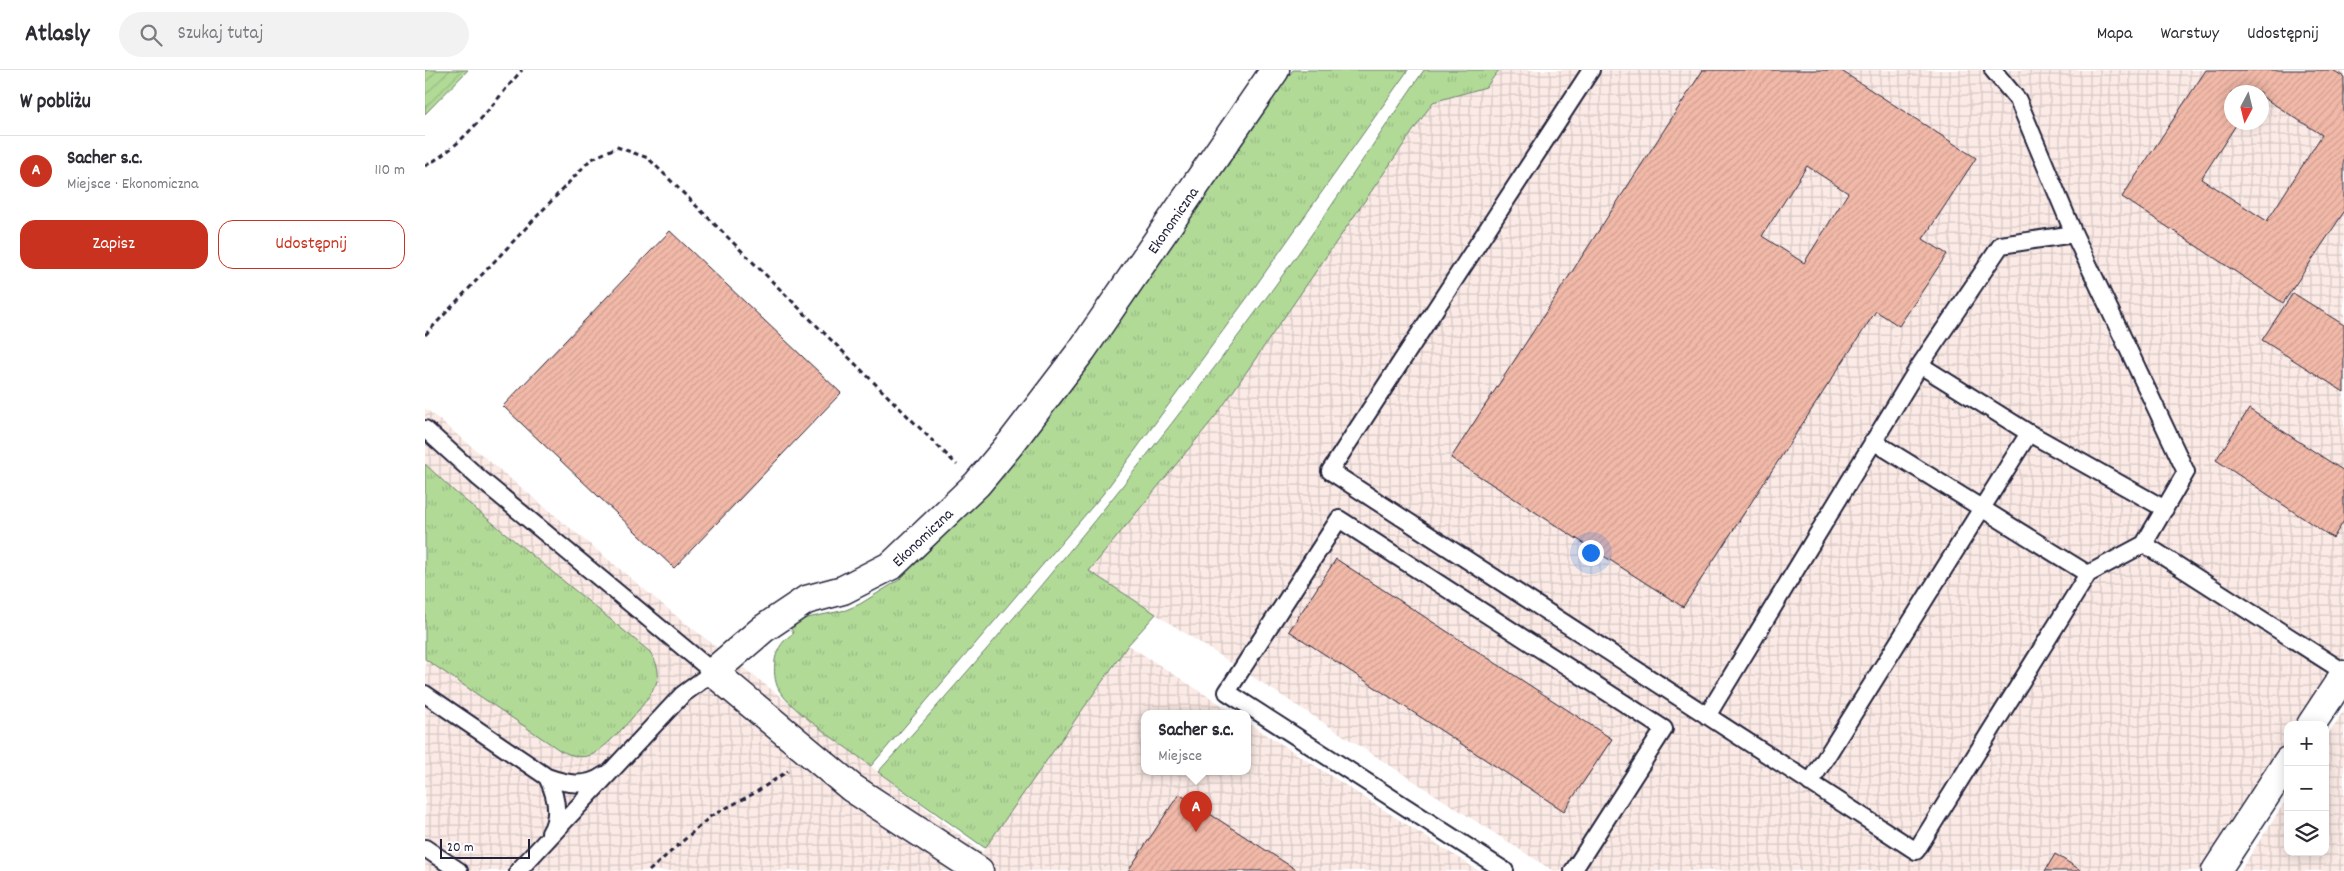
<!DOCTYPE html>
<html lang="pl">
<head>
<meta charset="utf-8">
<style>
  body { margin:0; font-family:Dekko,sans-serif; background:#f2f2f3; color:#2b2b33 }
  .controls { position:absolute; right:15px; bottom:15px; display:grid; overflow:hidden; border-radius:10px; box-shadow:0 2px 12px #0003 }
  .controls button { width:45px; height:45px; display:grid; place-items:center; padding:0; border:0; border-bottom:1px solid #e1e1e2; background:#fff; color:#2b2b33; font:25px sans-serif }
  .compass { position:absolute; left:1799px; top:15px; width:45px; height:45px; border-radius:50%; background:#fff; box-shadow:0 2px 12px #0003; rotate:187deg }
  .scale { position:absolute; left:15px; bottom:12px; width:90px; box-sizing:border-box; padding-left:5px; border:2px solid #22223b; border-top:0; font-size:14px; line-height:18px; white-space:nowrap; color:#22223b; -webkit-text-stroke:4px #fff; paint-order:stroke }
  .you { position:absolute; left:1165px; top:482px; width:18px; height:18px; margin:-12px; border:4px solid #fff; border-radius:50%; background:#1a73e8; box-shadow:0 0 0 8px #1a73e833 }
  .badge { display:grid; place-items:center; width:32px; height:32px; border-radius:50%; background:#c8321e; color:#fff; font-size:16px; font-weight:700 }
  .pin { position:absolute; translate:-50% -41px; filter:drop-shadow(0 1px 2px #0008) }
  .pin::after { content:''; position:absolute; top:26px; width:18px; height:15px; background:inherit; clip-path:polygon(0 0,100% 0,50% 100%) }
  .popup { position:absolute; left:716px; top:640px; width:110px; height:65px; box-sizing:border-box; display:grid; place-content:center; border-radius:10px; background:#fff; filter:drop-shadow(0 1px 4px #0005); font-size:16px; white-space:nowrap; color:#7c7c81 }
  .popup b { font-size:19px; color:#2b2b33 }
  .popup::after { content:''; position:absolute; left:50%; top:100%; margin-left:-10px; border:10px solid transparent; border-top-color:#fff }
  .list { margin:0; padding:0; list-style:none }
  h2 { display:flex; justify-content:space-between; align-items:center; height:65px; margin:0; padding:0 20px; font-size:21px }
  h2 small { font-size:16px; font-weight:400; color:#7c7c81 }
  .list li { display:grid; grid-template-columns:32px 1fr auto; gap:15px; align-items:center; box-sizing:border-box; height:70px; padding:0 20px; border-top:1px solid #e1e1e2 }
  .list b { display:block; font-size:19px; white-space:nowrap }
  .list p { margin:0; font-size:16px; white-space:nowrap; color:#7c7c81 }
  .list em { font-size:16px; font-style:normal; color:#7c7c81 }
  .actions { display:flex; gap:10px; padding:15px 20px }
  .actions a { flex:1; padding:11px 0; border:1px solid #c8321e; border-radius:15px; text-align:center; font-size:18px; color:#c8321e }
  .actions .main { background:#c8321e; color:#fff }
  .icon { flex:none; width:28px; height:28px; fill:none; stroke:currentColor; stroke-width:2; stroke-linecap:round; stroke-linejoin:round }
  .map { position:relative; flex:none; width:1919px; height:801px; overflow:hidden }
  header { display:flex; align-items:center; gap:30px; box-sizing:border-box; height:70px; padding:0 25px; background:#fff; border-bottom:1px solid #e1e1e2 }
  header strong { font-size:24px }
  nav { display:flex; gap:28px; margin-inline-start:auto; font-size:18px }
  .search { width:350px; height:45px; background:#f2f2f3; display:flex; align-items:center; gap:12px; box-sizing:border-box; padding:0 18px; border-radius:28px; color:#7c7c81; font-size:19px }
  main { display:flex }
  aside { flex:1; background:#fff }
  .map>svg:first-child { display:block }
  .industrial { fill:url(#industrial-grid); fill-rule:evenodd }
  .grass { fill:url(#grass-tufts); stroke:#6a7e69 }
  .garden { fill:url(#garden-furrows); stroke:#6a7e69 }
  .building { fill:url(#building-hatch); stroke:#22223b; fill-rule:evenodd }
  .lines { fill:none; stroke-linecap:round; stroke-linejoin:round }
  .service-casing { stroke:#22223b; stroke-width:20 }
  .minor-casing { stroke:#22223b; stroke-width:31 }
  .tertiary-casing { stroke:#22223b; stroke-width:31 }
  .path { stroke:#22223b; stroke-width:3; stroke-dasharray:5 4; stroke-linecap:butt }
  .service { stroke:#fff; stroke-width:16 }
  .minor { stroke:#fff; stroke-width:28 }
  .tertiary { stroke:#fff; stroke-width:28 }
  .labels { text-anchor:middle; stroke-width:4; stroke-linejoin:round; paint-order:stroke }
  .street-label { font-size:16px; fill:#22223b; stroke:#fff }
</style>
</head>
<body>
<header>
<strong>Atlasly</strong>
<div class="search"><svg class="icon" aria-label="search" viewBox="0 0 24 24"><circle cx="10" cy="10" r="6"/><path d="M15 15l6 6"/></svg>Szukaj tutaj</div>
<nav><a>Mapa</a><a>Warstwy</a><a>Udostępnij</a></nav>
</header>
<main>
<aside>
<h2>W pobliżu<small></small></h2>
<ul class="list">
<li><span class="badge">A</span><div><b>Sacher s.c.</b><p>Miejsce · Ekonomiczna</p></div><em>110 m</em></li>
</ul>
<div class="actions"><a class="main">Zapisz</a><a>Udostępnij</a></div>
</aside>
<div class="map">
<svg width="1919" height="801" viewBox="0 0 1919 801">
  <defs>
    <pattern id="industrial-grid" width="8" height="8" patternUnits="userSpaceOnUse" patternTransform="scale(1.25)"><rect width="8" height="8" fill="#fbeae5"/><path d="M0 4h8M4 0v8" fill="none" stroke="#d7c8c5"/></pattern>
    <pattern id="grass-tufts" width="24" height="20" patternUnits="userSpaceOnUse" patternTransform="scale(1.25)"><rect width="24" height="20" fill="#b1da97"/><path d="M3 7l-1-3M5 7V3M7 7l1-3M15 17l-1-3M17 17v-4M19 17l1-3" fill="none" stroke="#98bb83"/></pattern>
    <pattern id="garden-furrows" width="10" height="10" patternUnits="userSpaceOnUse" patternTransform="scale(1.25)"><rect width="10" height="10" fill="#b1da97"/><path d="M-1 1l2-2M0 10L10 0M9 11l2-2" fill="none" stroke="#98bb83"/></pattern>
    <pattern id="building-hatch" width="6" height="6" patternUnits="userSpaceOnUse" patternTransform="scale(1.25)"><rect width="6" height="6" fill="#f2b9a8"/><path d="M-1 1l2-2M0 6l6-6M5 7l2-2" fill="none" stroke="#cf9f92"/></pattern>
  </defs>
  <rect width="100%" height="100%" fill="#fff"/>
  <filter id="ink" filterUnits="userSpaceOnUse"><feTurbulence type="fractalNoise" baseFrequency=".02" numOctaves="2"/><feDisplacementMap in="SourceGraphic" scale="10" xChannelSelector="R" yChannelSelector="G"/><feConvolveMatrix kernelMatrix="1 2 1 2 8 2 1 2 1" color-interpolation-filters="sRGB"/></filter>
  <g filter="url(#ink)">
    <!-- industrial -->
    <path class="industrial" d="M 1074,0 L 1919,0 L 1919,605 L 1886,655 L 1863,655 L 1863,691 L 1791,801 L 1128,801 L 664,501 L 793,343 L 1008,32 L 1061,17 ZM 1806,22 L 1836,22 L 1836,52 L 1806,52 Z
      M 0,338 L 254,548 L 557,782 L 703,575 L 809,643 L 720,643 L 720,701 L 822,701 L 822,652 L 1054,801 L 0,801 Z
      M 1919,640 L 1919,801 L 1815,801 L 1863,727 L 1863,782 L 1900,782 L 1900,669 Z"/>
    <!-- grass -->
    <path class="grass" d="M 868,0 L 983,0 L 822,228 L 678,424 L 446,696 C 423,678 367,642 354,620 C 349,611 349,600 350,590 C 352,578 359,569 369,563 L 364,556 L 377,549 L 421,540 L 435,534 L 474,510 L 514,471 L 595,383 L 660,298 Z
      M 999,0 L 1074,0 L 1061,17 L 1008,32 L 793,343 L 664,501 L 731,544 L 703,575 L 560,778 L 453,702 C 602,538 742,367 870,188 C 914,126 956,62 999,0 Z
      M 0,394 L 30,422 L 225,582 C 230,590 234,597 233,607 C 232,624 182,679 166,685 C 156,689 146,685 136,681 L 0,589 Z"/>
    <!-- garden -->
    <path class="garden" d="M 0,0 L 43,0 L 0,44 Z"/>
    <!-- building -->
    <path class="building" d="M 1278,0 L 1415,0 L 1551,88 L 1498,169 L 1522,184 L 1474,256 L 1451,241 L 1258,537 L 1026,388 ZM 1382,96 L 1423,123 L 1379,193 L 1337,166 Z
      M 1781,0 L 1908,0 L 1919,7 L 1919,142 L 1858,233 L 1697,127 ZM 1806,22 L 1836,22 L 1836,26 L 1897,65 L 1842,151 L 1776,109 L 1813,52 L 1806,52 Z
      M 245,161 L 416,323 L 249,498 L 78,336 Z
      M 1868,223 L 1919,255 L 1919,322 L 1837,270 Z
      M 1824,339 L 1919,401 L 1919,451 L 1908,468 L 1791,390 Z
      M 911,489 L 1187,669 L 1139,741 L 864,561 Z
      M 754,724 L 873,801 L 703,801 Z
      M 1630,784 L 1657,801 L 1620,801 Z"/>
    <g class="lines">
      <defs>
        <path id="service" d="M 1166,0 L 905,401 L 1491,781 L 1663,504 L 1719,474 L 1761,402 L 1649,164 L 1593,30 L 1568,0
          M 1495,295 L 1604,363 L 1740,439
          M 0,359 L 54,408 L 288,602 L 257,625 L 93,801
          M 1448,371 L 1663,504
          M 1719,474 L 1919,602
          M 0,624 L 122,707 C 131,725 136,745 125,763
          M 1282,646 L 1495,295 L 1576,175 L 1649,164
          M 122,707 C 141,714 161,718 179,705
          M 1385,713 L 1604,363
          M 0,778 L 34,801
          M 1080,801 L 802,622 L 914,449 L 1239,659 L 1148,801"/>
        <g id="minor">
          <path id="s1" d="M 554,801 L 427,718 L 288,602 L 338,559 L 381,530 L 418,520 L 467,495 L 552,414 L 586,373 L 657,280 L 850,0"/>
        </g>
        <path id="tertiary" d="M 1886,655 L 1919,605
          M 1791,801 L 1863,691"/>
      </defs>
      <!-- service casing -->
      <use href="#service" class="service-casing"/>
      <!-- minor casing -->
      <use href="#minor" class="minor-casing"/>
      <!-- tertiary casing -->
      <use href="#tertiary" class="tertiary-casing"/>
      <!-- path -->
      <path class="path" d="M 0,96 C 41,74 66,35 97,0
        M 0,265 L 165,90 L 192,77 L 223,88 L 532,395
        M 224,801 L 286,746 L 328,724 L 363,701"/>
      <!-- service -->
      <use href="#service" class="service"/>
      <!-- minor -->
      <use href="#minor" class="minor"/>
      <!-- tertiary -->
      <use href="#tertiary" class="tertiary"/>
    </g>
  </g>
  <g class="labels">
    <!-- street labels -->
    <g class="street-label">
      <text dy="6" stroke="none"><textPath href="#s1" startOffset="990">Ekonomiczna</textPath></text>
      <text dy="6" stroke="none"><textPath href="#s1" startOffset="585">Ekonomiczna</textPath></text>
    </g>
  </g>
</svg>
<div class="controls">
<button>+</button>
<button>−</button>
<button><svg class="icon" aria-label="layers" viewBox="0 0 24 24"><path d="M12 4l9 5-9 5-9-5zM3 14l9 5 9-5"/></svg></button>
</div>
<svg class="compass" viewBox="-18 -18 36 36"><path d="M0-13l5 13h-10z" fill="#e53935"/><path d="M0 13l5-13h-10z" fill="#7c7c81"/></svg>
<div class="scale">20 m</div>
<div class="you"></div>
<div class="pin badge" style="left:771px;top:762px">A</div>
<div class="popup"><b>Sacher s.c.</b>Miejsce</div>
</div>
</main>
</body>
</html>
